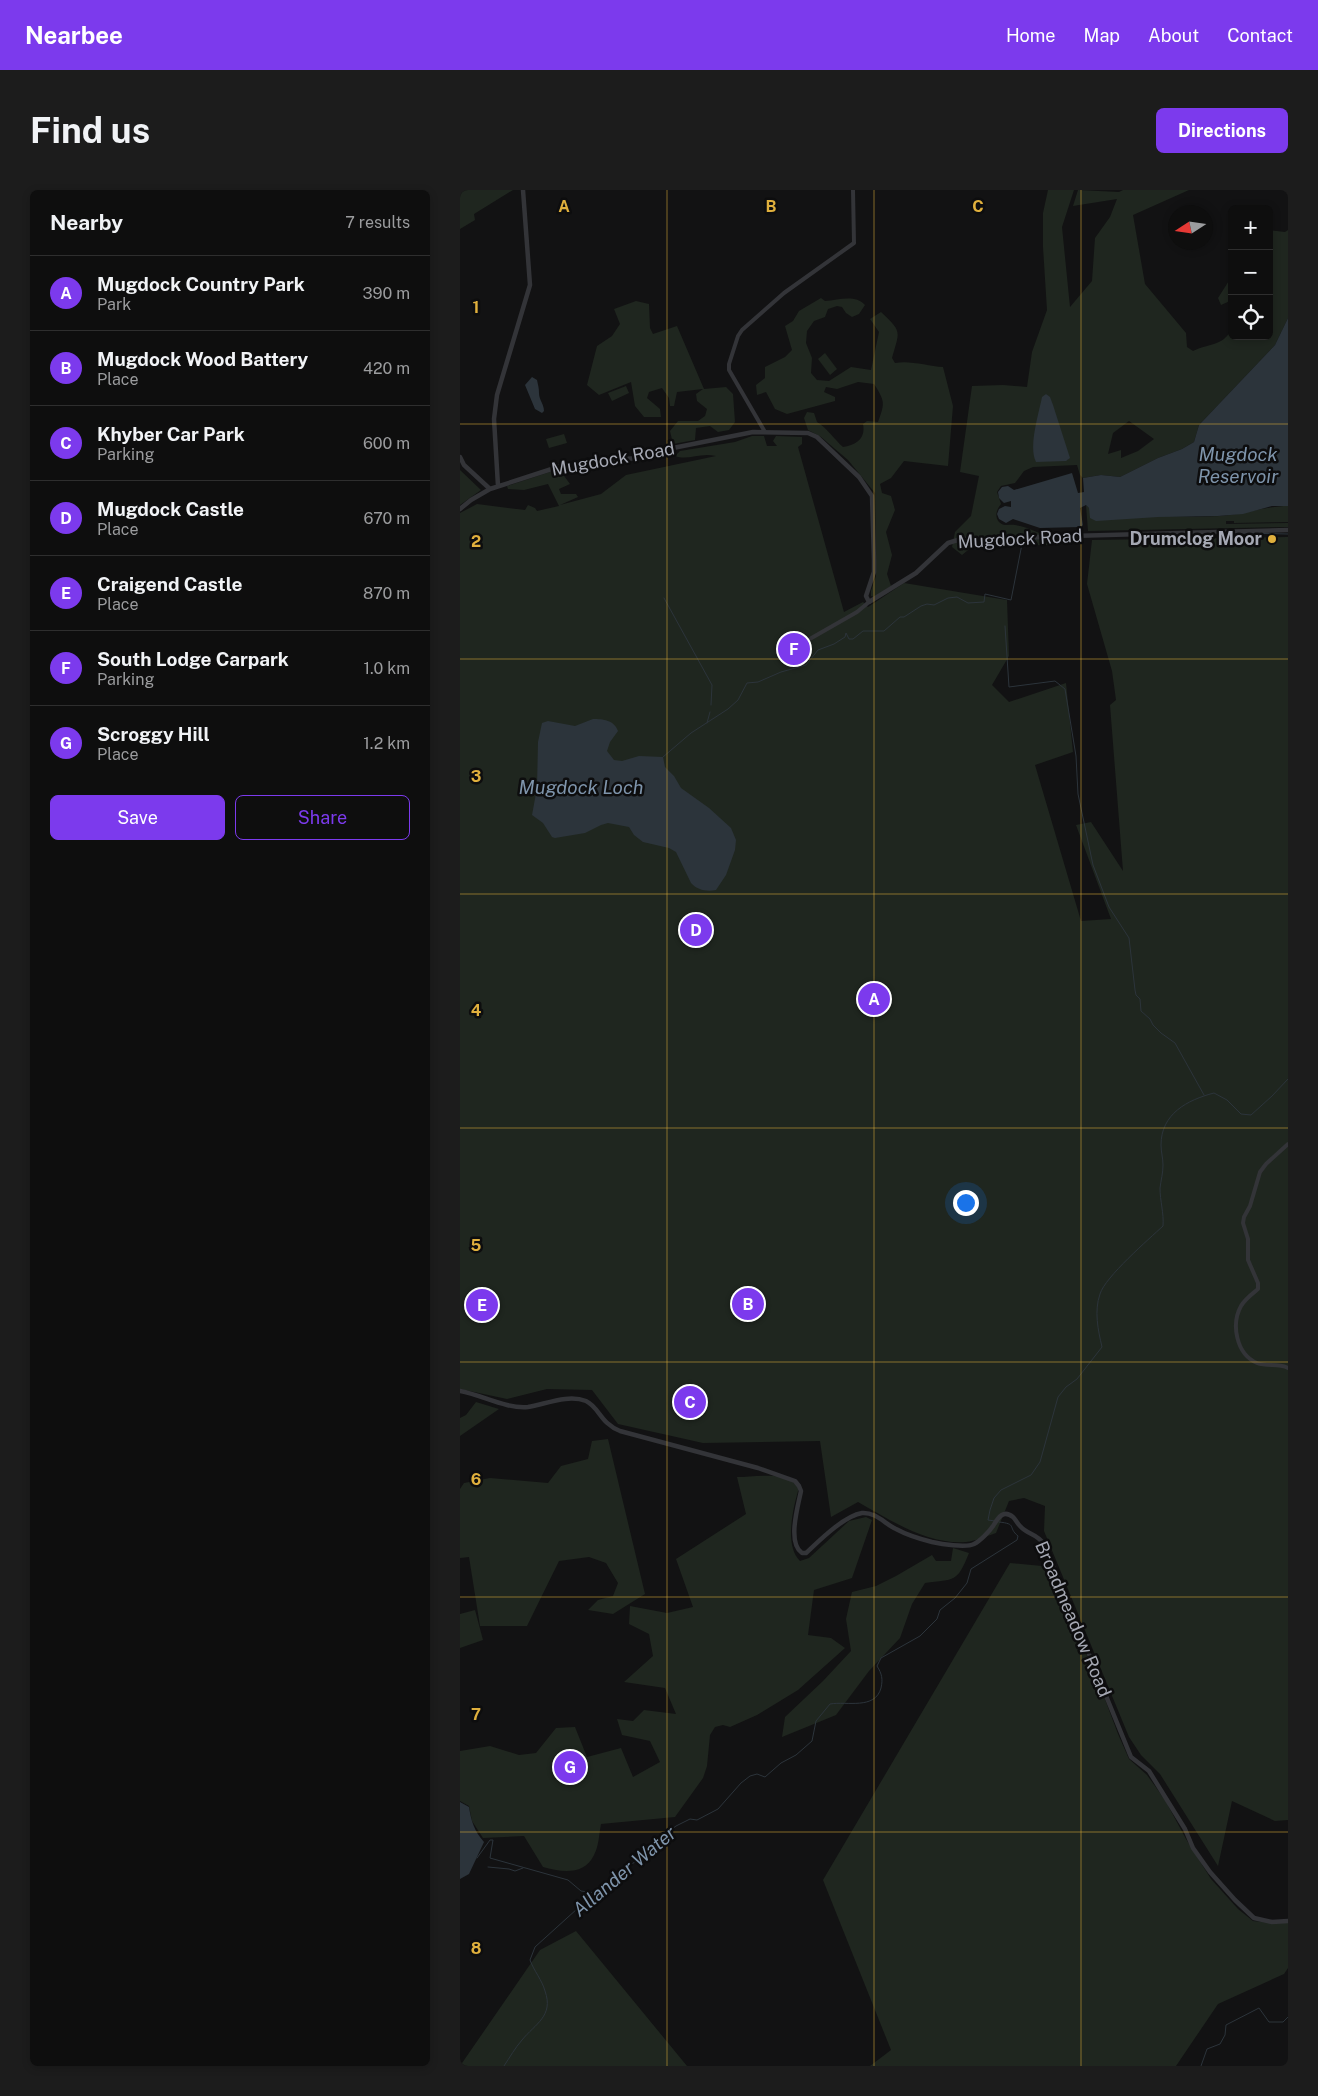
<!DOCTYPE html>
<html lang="en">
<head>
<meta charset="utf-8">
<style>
  body { margin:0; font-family:"Public Sans",sans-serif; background:#1c1c1c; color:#f1f3f6 }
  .controls { position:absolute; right:15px; top:15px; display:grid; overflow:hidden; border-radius:8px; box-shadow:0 2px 8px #0003 }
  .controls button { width:45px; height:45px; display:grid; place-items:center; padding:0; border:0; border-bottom:1px solid #2e2e2e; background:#0e0e0e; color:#f1f3f6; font:25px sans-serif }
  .compass { position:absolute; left:708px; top:15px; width:45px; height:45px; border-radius:50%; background:#0e0e0e; box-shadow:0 2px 8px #0003; rotate:258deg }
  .you { position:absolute; left:505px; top:1012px; width:18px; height:18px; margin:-12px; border:4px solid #fff; border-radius:50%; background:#1a73e8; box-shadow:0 0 0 8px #1a73e833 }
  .badge { display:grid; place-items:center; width:32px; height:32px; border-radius:50%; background:#7c3aed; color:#fff; font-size:16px; font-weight:700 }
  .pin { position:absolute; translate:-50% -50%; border:2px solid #fff; box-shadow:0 1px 5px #0006 }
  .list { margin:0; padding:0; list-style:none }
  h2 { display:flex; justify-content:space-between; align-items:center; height:65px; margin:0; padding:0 20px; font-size:21px }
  h2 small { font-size:16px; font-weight:400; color:#9b9c9e }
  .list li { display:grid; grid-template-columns:32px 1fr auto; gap:15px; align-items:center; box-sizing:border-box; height:75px; padding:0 20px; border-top:1px solid #2e2e2e }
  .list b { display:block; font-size:19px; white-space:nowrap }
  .list p { margin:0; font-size:16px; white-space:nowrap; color:#9b9c9e }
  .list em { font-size:16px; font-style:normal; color:#9b9c9e }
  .actions { display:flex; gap:10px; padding:15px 20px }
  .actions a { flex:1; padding:11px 0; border:1px solid #7c3aed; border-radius:8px; text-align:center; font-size:18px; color:#7c3aed }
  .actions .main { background:#7c3aed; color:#fff }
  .icon { flex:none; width:28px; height:28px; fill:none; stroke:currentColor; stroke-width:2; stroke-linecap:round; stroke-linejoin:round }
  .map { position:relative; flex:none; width:828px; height:1876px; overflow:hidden; border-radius:8px }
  header { display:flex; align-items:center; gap:30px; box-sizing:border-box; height:70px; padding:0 25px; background:#7c3aed; color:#fff }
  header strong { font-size:24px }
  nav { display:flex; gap:28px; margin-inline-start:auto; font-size:18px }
  .intro { display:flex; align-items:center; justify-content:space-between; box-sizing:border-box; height:120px; padding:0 30px }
  h1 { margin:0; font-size:35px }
  .button { padding:12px 22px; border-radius:8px; background:#7c3aed; color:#fff; font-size:18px; font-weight:700 }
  main { display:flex; gap:30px; padding:0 30px }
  aside { flex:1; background:#0e0e0e; border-radius:8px; box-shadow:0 2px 8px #0003 }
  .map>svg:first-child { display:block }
  .green { fill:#1f261f; fill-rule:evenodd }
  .water { fill:#2c343b }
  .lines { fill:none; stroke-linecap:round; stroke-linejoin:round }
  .stream { stroke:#2c343b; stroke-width:1 }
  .minor { stroke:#333438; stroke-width:4 }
  .tertiary { stroke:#333438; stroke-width:4.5 }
  .grid { fill:none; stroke:#e0b03d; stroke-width:1; stroke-opacity:0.55 }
  .poi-dot { fill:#e0b03d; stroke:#0d0d0e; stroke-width:2 }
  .labels { text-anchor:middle; stroke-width:5; stroke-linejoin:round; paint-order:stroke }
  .street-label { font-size:18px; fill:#a5a8b3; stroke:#0d0d0e }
  .poi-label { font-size:18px; font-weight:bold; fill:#a5a8b3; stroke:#0d0d0e; text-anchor:end }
  .water-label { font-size:19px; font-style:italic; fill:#7e94ab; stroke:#0d0d0e }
  .grid-label { font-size:16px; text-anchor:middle; font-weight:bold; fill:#e0b03d; stroke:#0d0d0e; stroke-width:5; stroke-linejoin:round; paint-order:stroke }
</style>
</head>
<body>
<header>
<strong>Nearbee</strong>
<nav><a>Home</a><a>Map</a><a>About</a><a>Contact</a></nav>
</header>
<div class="intro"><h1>Find us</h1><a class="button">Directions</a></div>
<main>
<aside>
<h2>Nearby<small>7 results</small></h2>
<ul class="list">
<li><span class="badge">A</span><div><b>Mugdock Country Park</b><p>Park</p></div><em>390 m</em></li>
<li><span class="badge">B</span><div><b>Mugdock Wood Battery</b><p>Place</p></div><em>420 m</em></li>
<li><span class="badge">C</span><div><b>Khyber Car Park</b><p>Parking</p></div><em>600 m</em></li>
<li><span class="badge">D</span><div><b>Mugdock Castle</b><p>Place</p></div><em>670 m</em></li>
<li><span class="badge">E</span><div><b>Craigend Castle</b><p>Place</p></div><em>870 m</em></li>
<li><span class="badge">F</span><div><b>South Lodge Carpark</b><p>Parking</p></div><em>1.0 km</em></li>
<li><span class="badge">G</span><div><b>Scroggy Hill</b><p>Place</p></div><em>1.2 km</em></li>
</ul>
<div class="actions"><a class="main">Save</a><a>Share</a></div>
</aside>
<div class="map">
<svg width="828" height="1876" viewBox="0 0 828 1876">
  <rect width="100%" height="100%" fill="#121213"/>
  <!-- green -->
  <path class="green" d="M 0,0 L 53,0 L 14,24 L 15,30 L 0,39 Z
    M 588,0 L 614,0 L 602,37 L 610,117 L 632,91 L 635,48 L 650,27 L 657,9 L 613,16 L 618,0 L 659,2 L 663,0 L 729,0 L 673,25 L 685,94 L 726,143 L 727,157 L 733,161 C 749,153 762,157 772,139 L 772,146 L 809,146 L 809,40 L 825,42 L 828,40 L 828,128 L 815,155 L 739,235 L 734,252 L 722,259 L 698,268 L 660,287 L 641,285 L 623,288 L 620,285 L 617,275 L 573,277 L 564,281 L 555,293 L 541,296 L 537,302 L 541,314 C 537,319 534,326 539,332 C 544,337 549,334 555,335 C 569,337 583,345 596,350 L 590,355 L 513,356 L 502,365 L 492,357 L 495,342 L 511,326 L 519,286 L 500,282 L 512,196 L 543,195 L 567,197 L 572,162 L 587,120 L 583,57 L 583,23 ZM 586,204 L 593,218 L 608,270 L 575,270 L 575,255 ZM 669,231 L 694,249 L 678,261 L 661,268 L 661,260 L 648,264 L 653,243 Z
    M 772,86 L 772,110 L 761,115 L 758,108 Z
    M 361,108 L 365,111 C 379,110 395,104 405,115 L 399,124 L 392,127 L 386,123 L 382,117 L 377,116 L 368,119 L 365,127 L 354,131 L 347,141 L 346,153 L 352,168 L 351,183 L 357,190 L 369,191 L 391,177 L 411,180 L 419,142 L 410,129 L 421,122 C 442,142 440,140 432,168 L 435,173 C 449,170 468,176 483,177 L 493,216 L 488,276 L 444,271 L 431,288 L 420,294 L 422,303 L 431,306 L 435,320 L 426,342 L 432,365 L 427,384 L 431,396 L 414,407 L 411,406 L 411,401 L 416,386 L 415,303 L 388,270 L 361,247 L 348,240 L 344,228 L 347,222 L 354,223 L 357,232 C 367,238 374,249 383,257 C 396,255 406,249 403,234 L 407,231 L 418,232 C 425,213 425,211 414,194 L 398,192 L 377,199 L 366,197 L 364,202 L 375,207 L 375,211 L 327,224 L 315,219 L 306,202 L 297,205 L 296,195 L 305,188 L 305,177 L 325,167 L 332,160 L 325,136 L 333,131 L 339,121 Z
    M 176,111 L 189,114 L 190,138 L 193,144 L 217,136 L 244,199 L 266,197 L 273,204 L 275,232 L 269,240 L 258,242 L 250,236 L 236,238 L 235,250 L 213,254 L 210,241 L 218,231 L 238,231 L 245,226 L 247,219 L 237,211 L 236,204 L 243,199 L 217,202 L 214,216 L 210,216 L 209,208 L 202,198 L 189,202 L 187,208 L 200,219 L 201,227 L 184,227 L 175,216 L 171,192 L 139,205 L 127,195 L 137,156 L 152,146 L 160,134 L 154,119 Z
    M 365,163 L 377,179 L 370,185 L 358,169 Z
    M 166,196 L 169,203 L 152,211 L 148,203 Z
    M 104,244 L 107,253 L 89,258 L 86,249 Z
    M 292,246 L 304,246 L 307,256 L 317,256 L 313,251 L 316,246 L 342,247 L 342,254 L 338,257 L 384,422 L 403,412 L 408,417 L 444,393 L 547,410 L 549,466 L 532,495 L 549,512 L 606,493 L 613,562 L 575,575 L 621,731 L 651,729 L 616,635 L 631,632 L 663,681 L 650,515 L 656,510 L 652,481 L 627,394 L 632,350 L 828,347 L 828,1630 L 815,1631 L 772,1611 L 758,1676 L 700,1584 L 681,1565 L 669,1547 L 584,1341 L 585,1316 L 564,1308 L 549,1311 L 536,1343 C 527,1346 516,1351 506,1352 C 468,1355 430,1330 398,1312 L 371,1327 L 360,1251 L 243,1253 L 158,1234 L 132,1200 L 87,1199 L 47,1209 L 0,1199 L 0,323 L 17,314 L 65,320 L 68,315 L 75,318 L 77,321 L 99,316 L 88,294 L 64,300 L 48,299 L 47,296 L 99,279 L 110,294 L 99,299 L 101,304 L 116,304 L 118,307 L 100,315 L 141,304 L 166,285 L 256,266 C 240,262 228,271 215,266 L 220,261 L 275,252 Z
    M 0,280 L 21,300 L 0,315 Z
    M 626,315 L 629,318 C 673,323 716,329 760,326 C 783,325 805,316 828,316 L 828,332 L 774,333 L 774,331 L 766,331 L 766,334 L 828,333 L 828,337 L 628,341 Z
    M 16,1212 L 39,1219 L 0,1246 L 0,1228 L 6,1225 Z
    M 148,1249 L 185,1404 L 153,1424 L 128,1420 L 138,1410 L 153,1406 L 158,1393 L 146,1373 L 129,1367 L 99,1371 L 67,1436 L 20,1436 L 9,1367 L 0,1368 L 0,1299 L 4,1293 L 30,1288 L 88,1293 L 101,1276 L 128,1269 L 132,1251 Z
    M 277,1287 C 295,1287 328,1280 339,1298 C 333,1317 324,1356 340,1371 L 349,1368 L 389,1331 L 406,1327 L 412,1330 L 392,1388 L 354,1400 L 348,1445 L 371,1448 L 385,1458 L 338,1500 L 297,1525 L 270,1537 L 263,1535 L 255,1537 L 250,1545 L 247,1576 L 243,1588 L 215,1627 L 141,1634 C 139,1644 139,1656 134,1665 C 124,1686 101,1682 83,1677 L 64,1646 L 23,1648 L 12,1631 L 9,1616 L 0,1611 L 0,1561 L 30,1556 L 59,1565 L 76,1563 L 96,1538 L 115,1537 L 127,1567 L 161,1558 L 173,1587 L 200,1572 L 190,1551 L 162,1545 L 157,1529 L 173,1531 L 184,1520 L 216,1524 L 205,1498 L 164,1492 L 193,1466 L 189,1444 L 169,1434 L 170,1416 L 207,1423 L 233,1417 L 216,1369 L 286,1324 Z
    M 493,1358 L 509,1363 C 497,1393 495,1389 465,1393 L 452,1414 L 440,1448 L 409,1481 L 376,1525 L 322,1547 L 325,1527 L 363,1491 L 391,1461 L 386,1429 L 392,1402 L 416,1396 L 436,1386 L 472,1365 L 476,1371 L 491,1371 Z
    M 550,1373 L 582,1376 L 608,1424 L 637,1488 L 658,1544 L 669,1569 L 687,1585 L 705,1610 L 726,1649 L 751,1689 L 778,1719 L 793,1731 L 812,1733 L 828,1733 L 828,1778 L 824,1784 L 758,1814 L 716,1876 L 410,1876 L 431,1860 L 363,1690 Z
    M 15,1420 L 23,1450 L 0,1458 L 0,1424 Z
    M 116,1741 L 227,1876 L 0,1876 L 80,1760 Z"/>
  <!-- water -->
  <path class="water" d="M 828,128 L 828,316 L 812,316 L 783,324 L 758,326 L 698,327 L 636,331 L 630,328 L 629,318 L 626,315 L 620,318 L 623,335 L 621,337 L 580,338 L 553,329 L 546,333 L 539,329 L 537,324 L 539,319 L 545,316 L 551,317 L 551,311 L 544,313 L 539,308 L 538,302 L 542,297 L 548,296 L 554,300 L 612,283 L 618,303 L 624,302 L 623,288 L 641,285 L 660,287 L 698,268 L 722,259 L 734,252 L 739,235 L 815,155 Z
    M 72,187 L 77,190 C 78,195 79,198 79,203 C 79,210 84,214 84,221 L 82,223 L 75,219 L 65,195 Z
    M 586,204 L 590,207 L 593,215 L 610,268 L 606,271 L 576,272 C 568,257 579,223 582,207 Z
    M 133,529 C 143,529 154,530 158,541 L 150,552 L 147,561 L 154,570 L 162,571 L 179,566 L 203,567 L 205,577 L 214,586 L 221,598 L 249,618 L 271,638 L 276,650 L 275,660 L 266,685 L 256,700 C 247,702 237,700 231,693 L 216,662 L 209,658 L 183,652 L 174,645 L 169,637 L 148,633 L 141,635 L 125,643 L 95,648 L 92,647 L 83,633 L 72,625 L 77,598 L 78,552 L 82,533 L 88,531 L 115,536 Z
    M 0,1612 L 9,1617 C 11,1630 14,1641 24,1652 L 9,1684 L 0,1689 Z"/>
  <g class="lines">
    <!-- stream -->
    <path class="stream" d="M 782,343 L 828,344
      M 204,408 L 252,495 L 251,515
      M 545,436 L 549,497 L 595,491 L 605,499 L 616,566 L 618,604 L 633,675 L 649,717 L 669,748 L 675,800 L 676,805 L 680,809 L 681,821 L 690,829 L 693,835 L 701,843 L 715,853 L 744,905
      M 247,533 L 250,522
      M 203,567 L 231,543 L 268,519 L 278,510 L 287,493 L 298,492 L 321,482 L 346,475 L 358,460 L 374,454 L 385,447 L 386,443 L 389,449 L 393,449 L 403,441 L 424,441 L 440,427 L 444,427 L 461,416 L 467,414 L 474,415 L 488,408 L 497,407 L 508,413 L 524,412 L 525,404 L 551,410 L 562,354 L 576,349 L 603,348
      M 535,1331 L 528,1330 L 530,1320 L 534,1308 L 541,1300 L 571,1285 L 580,1272 L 598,1207 L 606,1197 L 617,1189 L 642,1157 C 638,1140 634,1121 640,1104 C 645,1087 689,1049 703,1036 C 704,1023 700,1011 700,998 C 701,990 703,983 703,975 C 703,968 701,962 701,955 C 701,924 727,910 754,903 L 767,910 L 781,924 L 791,925 L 812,906 L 828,889
      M 17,1668 L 30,1650 L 33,1650 L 30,1668 L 108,1690 L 121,1701 L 135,1703
      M 28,1677 L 49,1679 L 55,1681 L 63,1678
      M 44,1876 C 50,1867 55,1858 62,1850 C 75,1834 94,1826 85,1801 C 82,1790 74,1781 70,1770 L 75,1757 L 128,1709 L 155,1691 L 160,1682 L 200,1655 L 203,1646 L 216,1636 L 230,1629 L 237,1630 L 258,1619 L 281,1593 L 290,1586 L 297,1584 L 305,1587 L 321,1573 L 336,1565 L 352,1551 L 356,1531 L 370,1514 C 387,1511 415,1520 421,1498 C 423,1489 422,1484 417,1476 L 421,1468 L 460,1446 L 477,1429 L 480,1420 L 495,1408 L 507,1393 L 511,1379 L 557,1350 L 558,1346 C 547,1337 558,1334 539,1332
      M 741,1876 L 747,1859 L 760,1854 L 765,1845 L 766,1835 L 799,1818 L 809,1832 L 823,1832 L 828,1827"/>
    <!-- minor -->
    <path class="minor" d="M 305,242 L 269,180 L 269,174 L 278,146 L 282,140 L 324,103 L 394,53 L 393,0
      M 327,462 L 397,422 L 409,412
      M 828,954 L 806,974 L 800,982 L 790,1016 L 784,1027 L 783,1033 L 788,1049 L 788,1070 L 798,1093 L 798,1099 C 792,1104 785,1109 781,1116 C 771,1134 776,1164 797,1173 C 807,1177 818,1173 828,1178"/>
    <!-- tertiary -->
    <path class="tertiary" d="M 0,267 L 4,275 L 30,299
      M 38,296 L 34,229 L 37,205 L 70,95 L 63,0
      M 0,319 L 11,310 L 30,299 L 104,275 L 176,268 L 213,258 L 293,242 L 348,243 L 357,247 L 399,287 L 412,306 L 414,370 L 414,382 L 406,406 L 409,412 L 456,383 L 488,353 L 501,349 L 828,340
      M 0,1201 C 22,1205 46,1219 68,1217 C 86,1214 108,1204 126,1211 C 139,1217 141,1234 160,1241 L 298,1278 L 335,1291 L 339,1296 L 341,1301 C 338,1316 327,1353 342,1363 L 346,1363 C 360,1350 384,1326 402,1323 C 416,1322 425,1334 436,1339 C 447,1345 460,1349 472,1352 C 481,1354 506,1358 514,1354 C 520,1351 529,1342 533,1336 C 538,1328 543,1319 553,1327 C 556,1330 557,1333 560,1336 C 568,1345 576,1343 584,1354 L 671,1567 L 689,1581 L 725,1639 L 733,1658 L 750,1682 L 775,1710 L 794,1728 L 812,1732 L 828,1731"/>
  </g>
  <!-- grid -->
  <path class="grid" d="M 207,0 L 207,1876M 414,0 L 414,1876M 621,0 L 621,1876M 0,234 L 828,234M 0,469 L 828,469M 0,704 L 828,704M 0,938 L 828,938M 0,1172 L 828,1172M 0,1407 L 828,1407M 0,1642 L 828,1642"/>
  <!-- markers -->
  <circle class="poi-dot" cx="812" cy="349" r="5"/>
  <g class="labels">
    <!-- street labels -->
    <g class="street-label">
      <text transform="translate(153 269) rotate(-10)" y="6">Mugdock Road</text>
      <text transform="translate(560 349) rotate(-3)" y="6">Mugdock Road</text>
      <text transform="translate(613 1429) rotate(67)" y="6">Broadmeadow Road</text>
    </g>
    <!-- poi labels -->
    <g class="poi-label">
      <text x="802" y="355">Drumclog Moor</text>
    </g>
    <!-- water labels -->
    <g class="water-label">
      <text x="778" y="271">Mugdock<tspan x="778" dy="22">Reservoir</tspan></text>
      <text x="121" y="604">Mugdock Loch</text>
      <text transform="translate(164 1681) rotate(-40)" y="7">Allander Water</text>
    </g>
  </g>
  <g class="grid-label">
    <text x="104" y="22">A</text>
    <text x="311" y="22">B</text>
    <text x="518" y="22">C</text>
    <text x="16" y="123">1</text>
    <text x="16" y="357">2</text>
    <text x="16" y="592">3</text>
    <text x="16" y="826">4</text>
    <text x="16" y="1061">5</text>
    <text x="16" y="1295">6</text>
    <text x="16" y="1530">7</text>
    <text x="16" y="1764">8</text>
  </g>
</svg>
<div class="controls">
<button>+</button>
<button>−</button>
<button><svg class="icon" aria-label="locate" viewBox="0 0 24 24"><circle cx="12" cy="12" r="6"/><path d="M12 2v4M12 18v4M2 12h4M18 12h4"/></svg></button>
</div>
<svg class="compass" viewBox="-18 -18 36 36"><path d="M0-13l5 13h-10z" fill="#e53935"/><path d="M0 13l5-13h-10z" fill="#9b9c9e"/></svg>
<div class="you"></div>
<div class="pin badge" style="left:414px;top:809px">A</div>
<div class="pin badge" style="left:288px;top:1114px">B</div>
<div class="pin badge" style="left:230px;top:1212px">C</div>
<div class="pin badge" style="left:236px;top:740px">D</div>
<div class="pin badge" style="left:22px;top:1115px">E</div>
<div class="pin badge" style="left:334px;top:459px">F</div>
<div class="pin badge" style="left:110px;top:1577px">G</div>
</div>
</main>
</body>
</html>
